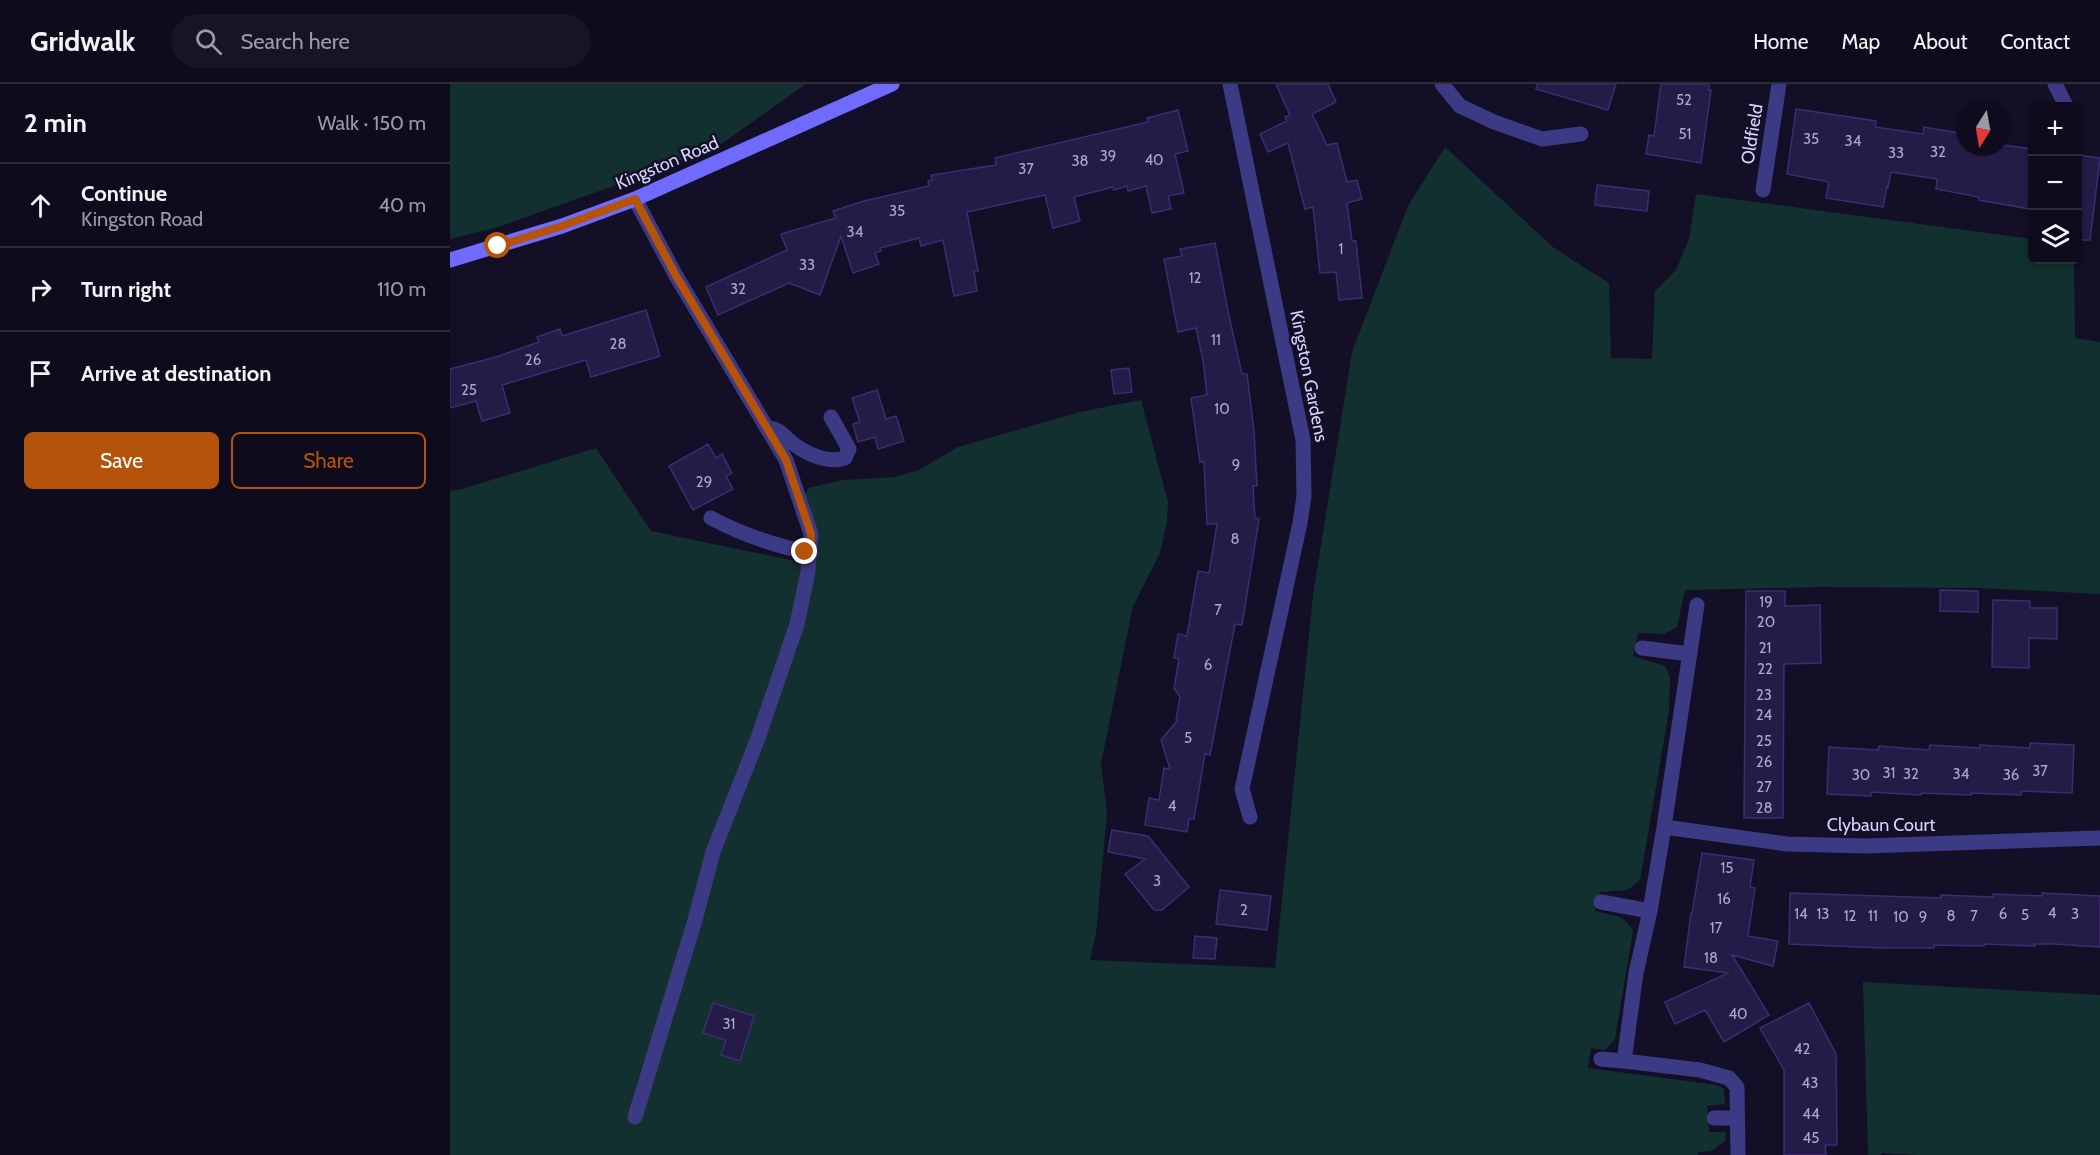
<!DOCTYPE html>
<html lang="en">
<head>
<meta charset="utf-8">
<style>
  body { margin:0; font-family:Cabin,sans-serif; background:#171425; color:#f1f3f6 }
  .controls { position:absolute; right:18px; top:18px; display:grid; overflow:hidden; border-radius:9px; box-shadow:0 2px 4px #0004 }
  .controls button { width:54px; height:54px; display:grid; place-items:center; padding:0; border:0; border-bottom:2px solid #2e2b3b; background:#0e0b1c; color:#f1f3f6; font:30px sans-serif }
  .compass { position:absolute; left:1506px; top:18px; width:54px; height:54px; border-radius:50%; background:#0e0b1c; box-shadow:0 2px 4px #0004; rotate:191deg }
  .stop { position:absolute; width:18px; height:18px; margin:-14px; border:4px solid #b45309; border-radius:50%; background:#fff }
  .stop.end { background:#b45309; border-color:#fff; box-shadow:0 2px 6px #0008 }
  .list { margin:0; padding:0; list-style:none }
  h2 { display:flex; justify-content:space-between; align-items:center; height:78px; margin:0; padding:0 24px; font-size:26px }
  h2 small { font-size:20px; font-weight:400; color:#9b9ba3 }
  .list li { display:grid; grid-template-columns:39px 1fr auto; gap:18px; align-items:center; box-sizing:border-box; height:84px; padding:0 24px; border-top:2px solid #2e2b3b }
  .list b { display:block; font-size:22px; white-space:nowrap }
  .list p { margin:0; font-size:20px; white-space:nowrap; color:#9b9ba3 }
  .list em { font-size:20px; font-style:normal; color:#9b9ba3 }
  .actions { display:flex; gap:12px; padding:18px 24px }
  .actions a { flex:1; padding:14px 0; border:2px solid #b45309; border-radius:9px; text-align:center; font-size:21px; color:#b45309 }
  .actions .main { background:#b45309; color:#fff }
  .icon { flex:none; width:33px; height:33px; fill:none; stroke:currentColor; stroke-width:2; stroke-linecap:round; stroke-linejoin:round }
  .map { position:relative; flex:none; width:1650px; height:1071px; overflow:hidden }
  header { display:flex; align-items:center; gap:36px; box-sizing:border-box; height:84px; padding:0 30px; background:#0e0b1c; border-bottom:2px solid #2e2b3b }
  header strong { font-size:28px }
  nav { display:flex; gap:33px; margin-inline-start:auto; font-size:21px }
  .search { width:420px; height:54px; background:#171425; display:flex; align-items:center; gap:15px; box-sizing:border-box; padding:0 21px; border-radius:33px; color:#9b9ba3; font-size:22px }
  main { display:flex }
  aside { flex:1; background:#0e0b1c }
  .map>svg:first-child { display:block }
  .green { fill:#12302f }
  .building { fill:#241b47; stroke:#3b2d73; stroke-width:1.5 }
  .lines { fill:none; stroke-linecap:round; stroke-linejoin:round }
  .service { stroke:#3d3a85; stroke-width:15 }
  .minor { stroke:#3d3a85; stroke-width:15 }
  .secondary { stroke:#6f6bff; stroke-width:15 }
  .route { stroke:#b45309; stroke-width:8 }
  .labels { text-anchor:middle; stroke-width:5; stroke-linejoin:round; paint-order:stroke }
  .number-label { font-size:15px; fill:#aca6d1 }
  .street-label { font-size:18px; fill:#d9d4ff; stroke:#130f26 }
</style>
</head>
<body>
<header>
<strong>Gridwalk</strong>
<div class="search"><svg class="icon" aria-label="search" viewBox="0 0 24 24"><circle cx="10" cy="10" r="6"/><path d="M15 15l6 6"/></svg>Search here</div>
<nav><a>Home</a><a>Map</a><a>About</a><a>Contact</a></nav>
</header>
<main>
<aside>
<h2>2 min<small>Walk · 150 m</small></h2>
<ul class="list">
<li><svg class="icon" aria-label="ahead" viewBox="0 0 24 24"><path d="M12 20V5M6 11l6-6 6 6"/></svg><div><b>Continue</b><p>Kingston Road</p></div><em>40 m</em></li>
<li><svg class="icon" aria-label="right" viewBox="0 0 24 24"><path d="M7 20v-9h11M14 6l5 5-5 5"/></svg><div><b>Turn right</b></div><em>110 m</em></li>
<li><svg class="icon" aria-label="arrive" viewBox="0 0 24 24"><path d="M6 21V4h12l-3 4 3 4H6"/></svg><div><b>Arrive at destination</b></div></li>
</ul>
<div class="actions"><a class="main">Save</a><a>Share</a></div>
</aside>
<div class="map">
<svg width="1650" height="1071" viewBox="0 0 1650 1071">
  <rect width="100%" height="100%" fill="#130f26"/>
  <!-- green -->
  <path class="green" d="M 0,0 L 356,0 L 271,60 L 169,100 L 45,144 L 0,155 Z
    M 995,63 L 1104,164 L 1159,199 L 1161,274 L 1202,275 L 1205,207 L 1226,186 L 1239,155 L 1246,110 L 1582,155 L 1582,176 L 1624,176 L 1625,254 L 1650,258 L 1650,510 L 1530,504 L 1372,503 L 1235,506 L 1227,543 L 1214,550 L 1188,549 L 1183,572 L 1215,582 L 1220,592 L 1219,627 L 1190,796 L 1178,806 L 1150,808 L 1145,827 C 1162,832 1174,829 1183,847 L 1165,955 L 1155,966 L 1141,964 L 1138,984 L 1267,1001 L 1274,1005 L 1275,1020 L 1257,1022 L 1259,1048 L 1276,1048 L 1275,1057 L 1261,1067 L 1248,1068 L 1248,1071 L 0,1071 L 0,407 L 12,405 L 146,364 L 201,447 L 346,477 L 355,449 L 351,423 L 358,404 L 393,396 L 445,393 L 469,386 L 508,363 L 630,328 L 691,316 L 718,418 L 717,437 L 710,469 L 683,522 L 651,680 L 657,729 L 646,850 L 640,876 L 825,884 L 863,511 L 902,268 L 958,122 Z
    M 1413,898 L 1650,911 L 1650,1071 L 1468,1071 L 1432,1069 L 1431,1071 L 1418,1071 Z"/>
  <!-- building -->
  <path class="building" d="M 826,0 L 878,0 L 886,18 L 862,30 L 877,61 L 887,59 L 897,98 L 907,96 L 912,115 L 897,119 L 902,157 L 906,157 L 912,214 L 889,216 L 886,188 L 870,189 L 863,123 L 855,125 L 838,59 L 818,68 L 810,50 L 837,37 L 835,33 L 840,31 Z
    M 1087,0 L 1166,0 L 1158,26 L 1086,5 Z
    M 1211,0 L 1259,0 L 1259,6 L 1261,6 L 1251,79 L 1196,70 L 1199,51 L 1204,52 Z
    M 1346,25 L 1426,37 L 1425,43 L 1473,50 L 1474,43 L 1515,50 L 1515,63 L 1554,63 L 1554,61 L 1582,65 L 1582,109 L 1580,125 L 1529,116 L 1529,113 L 1486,105 L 1487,95 L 1441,88 L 1438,103 L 1437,102 L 1433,123 L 1376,114 L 1379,98 L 1337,90 Z
    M 728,26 L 738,67 L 725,70 L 734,109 L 718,112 L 721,125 L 702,129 L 696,102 L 678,107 L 677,102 L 664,106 L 663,103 L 624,113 L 630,137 L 603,144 L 595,111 L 517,128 L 528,187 L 524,187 L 527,207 L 504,212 L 493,156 L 471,162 L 469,154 L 430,164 L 431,167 L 425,169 L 429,180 L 403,189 L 391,152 L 370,211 L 339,199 L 268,231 L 256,203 L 337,166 L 331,150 L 386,134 L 383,127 L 414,117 L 479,102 L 478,97 L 482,96 L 481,91 L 546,81 L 545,74 L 698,38 L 697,34 Z
    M 1628,71 L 1650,74 L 1640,156 L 1628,156 Z
    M 1147,101 L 1199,107 L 1197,127 L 1145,121 Z
    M 765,159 L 779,232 L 792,290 L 797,290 L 804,347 L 807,402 L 803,402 L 805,434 L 809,435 L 792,541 L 785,540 L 760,671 L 755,670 L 744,735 L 739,735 L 737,748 L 695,741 L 699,714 L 709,716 L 714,684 L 720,685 L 711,656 L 727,637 L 726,636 L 730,613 L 724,604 L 729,575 L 724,574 L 728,550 L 737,552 L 748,487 L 759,489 L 767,440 L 757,440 L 754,378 L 750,378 L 741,314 L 757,311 L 753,276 L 746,244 L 728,248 L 714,175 L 732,172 L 730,165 Z
    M 196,226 L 210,272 L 141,293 L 136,276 L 52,301 L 60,329 L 32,337 L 26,317 L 0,324 L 0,285 L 46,273 L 89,258 L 87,253 L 110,245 L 112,252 Z
    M 679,284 L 682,308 L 664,310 L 661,286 Z
    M 427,306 L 436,335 L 446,332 L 454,357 L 428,365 L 425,353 L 408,358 L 403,340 L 410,338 L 402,314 Z
    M 258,360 L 266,374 L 272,370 L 282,389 L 276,392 L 283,405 L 243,426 L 219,382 Z
    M 1490,506 L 1528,507 L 1528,528 L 1490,527 Z
    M 1296,507 L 1335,507 L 1335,522 L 1370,521 L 1371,579 L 1334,580 L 1333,734 L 1294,734 Z
    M 1543,516 L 1580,517 L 1580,524 L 1607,524 L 1607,555 L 1579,554 L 1579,584 L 1542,583 Z
    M 1580,659 L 1624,661 L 1622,709 L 1572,707 L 1571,711 L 1521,709 L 1521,711 L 1471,709 L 1471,711 L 1421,708 L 1421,712 L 1377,710 L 1379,663 L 1428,666 L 1429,662 L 1479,666 L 1480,661 L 1530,664 L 1530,661 L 1580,664 Z
    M 662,746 L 698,752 L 739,803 L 712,826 L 704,826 L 675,790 L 695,775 L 658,768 Z
    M 1252,769 L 1304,776 L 1300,803 L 1305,804 L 1298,852 L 1328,857 L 1323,882 L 1282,871 L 1319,931 L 1274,958 L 1255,926 L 1225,940 L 1215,918 L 1278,889 L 1234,883 L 1241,829 L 1242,829 Z
    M 770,806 L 821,812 L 817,846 L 766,840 Z
    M 1340,809 L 1491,814 L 1491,811 L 1543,813 L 1543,810 L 1592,812 L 1592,809 L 1650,812 L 1650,863 L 1603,860 L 1585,860 L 1585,862 L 1534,860 L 1534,862 L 1484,861 L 1484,864 L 1433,864 L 1339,860 Z
    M 745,852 L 767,854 L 765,875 L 743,874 Z
    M 263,919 L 304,932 L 290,977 L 271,971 L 276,956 L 253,949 Z
    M 1359,919 L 1386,970 L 1387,1061 L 1375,1061 L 1376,1071 L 1334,1071 L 1334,986 L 1310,944 Z"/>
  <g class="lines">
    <!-- service -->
    <path class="service" d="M 317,344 C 328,344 333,351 341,358 C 356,370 378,380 395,374 L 399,365 L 381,333
      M 261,434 C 293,451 325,462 361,469
      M 1192,564 L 1240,570
      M 1151,818 L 1200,827
      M 1151,975 L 1174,977
      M 1264,1034 L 1287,1034"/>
    <!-- minor -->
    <path class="minor" d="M 780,0 L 853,356 L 854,412 L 850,439 L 792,705 L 800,733
      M 992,0 L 1010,22 L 1044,38 L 1092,55 L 1131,50
      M 1605,0 L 1616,22
      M 1313,106 L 1329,0
      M 1247,521 L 1214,743 L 1200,827 L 1186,889 L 1174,977 L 1250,986 L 1279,994 L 1287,1003 L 1288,1071
      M 1214,743 L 1337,760 L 1416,762 L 1650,754
      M 185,1033 L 245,836 L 263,768 L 308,654 L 347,540 L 358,488 L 361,450 L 336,376 L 225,190 L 185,115"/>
    <!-- secondary -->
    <path class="secondary" d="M 0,176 L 112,142 L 185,115 L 442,0"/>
  </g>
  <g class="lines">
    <!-- route -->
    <path class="route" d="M 48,162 L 112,142 L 185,115 L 225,190 L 336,376 L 361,450 L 361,469 L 355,468"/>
  </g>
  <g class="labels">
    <!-- number labels -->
    <g class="number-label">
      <text x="1234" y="21">52</text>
      <text x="1235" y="55">51</text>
      <text x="1361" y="60">35</text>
      <text x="1403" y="62">34</text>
      <text x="1488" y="73">32</text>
      <text x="1446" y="74">33</text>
      <text x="658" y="77">39</text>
      <text x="704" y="81">40</text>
      <text x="630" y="82">38</text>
      <text x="576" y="90">37</text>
      <text x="447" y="132">35</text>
      <text x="405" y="153">34</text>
      <text x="891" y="170">1</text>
      <text x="357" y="186">33</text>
      <text x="745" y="199">12</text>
      <text x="288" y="210">32</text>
      <text x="766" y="261">11</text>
      <text x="168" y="265">28</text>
      <text x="83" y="281">26</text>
      <text x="19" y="311">25</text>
      <text x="772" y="330">10</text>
      <text x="786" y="386">9</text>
      <text x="254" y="403">29</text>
      <text x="785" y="460">8</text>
      <text x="1316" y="523">19</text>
      <text x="768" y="531">7</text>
      <text x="1316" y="543">20</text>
      <text x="1315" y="569">21</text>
      <text x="758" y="586">6</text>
      <text x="1315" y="590">22</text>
      <text x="1314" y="616">23</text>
      <text x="1314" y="636">24</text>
      <text x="738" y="659">5</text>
      <text x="1314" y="662">25</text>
      <text x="1314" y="683">26</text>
      <text x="1590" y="692">37</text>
      <text x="1439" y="694">31</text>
      <text x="1461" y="695">32</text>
      <text x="1511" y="695">34</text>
      <text x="1411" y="696">30</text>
      <text x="1561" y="696">36</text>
      <text x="1314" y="708">27</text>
      <text x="722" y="727">4</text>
      <text x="1314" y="729">28</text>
      <text x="1277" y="789">15</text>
      <text x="707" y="802">3</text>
      <text x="1274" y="820">16</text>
      <text x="794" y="831">2</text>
      <text x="1602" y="834">4</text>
      <text x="1351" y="835">14</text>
      <text x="1373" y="835">13</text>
      <text x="1553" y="835">6</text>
      <text x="1625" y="835">3</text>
      <text x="1575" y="836">5</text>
      <text x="1400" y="837">12</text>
      <text x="1423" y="837">11</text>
      <text x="1501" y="837">8</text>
      <text x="1524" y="837">7</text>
      <text x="1451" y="838">10</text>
      <text x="1473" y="838">9</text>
      <text x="1266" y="849">17</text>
      <text x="1261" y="879">18</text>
      <text x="1288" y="935">40</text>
      <text x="279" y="945">31</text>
      <text x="1352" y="970">42</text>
      <text x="1360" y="1004">43</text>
      <text x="1361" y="1035">44</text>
      <text x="1361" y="1059">45</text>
    </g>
    <!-- street labels -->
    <g class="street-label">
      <text transform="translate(1302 50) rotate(-81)" y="6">Oldfield</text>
      <text transform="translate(217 79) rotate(-23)" y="6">Kingston Road</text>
      <text transform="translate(859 292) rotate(79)" y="6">Kingston Gardens</text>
      <text x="1431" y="747">Clybaun Court</text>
    </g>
  </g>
</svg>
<div class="controls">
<button>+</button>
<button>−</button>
<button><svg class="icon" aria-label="layers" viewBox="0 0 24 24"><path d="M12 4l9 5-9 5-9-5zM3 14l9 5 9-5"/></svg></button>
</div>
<svg class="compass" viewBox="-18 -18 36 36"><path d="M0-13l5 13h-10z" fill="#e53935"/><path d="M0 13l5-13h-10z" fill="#9b9ba3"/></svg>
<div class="stop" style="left:48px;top:162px"></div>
<div class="stop end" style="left:355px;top:468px"></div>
</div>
</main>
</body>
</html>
